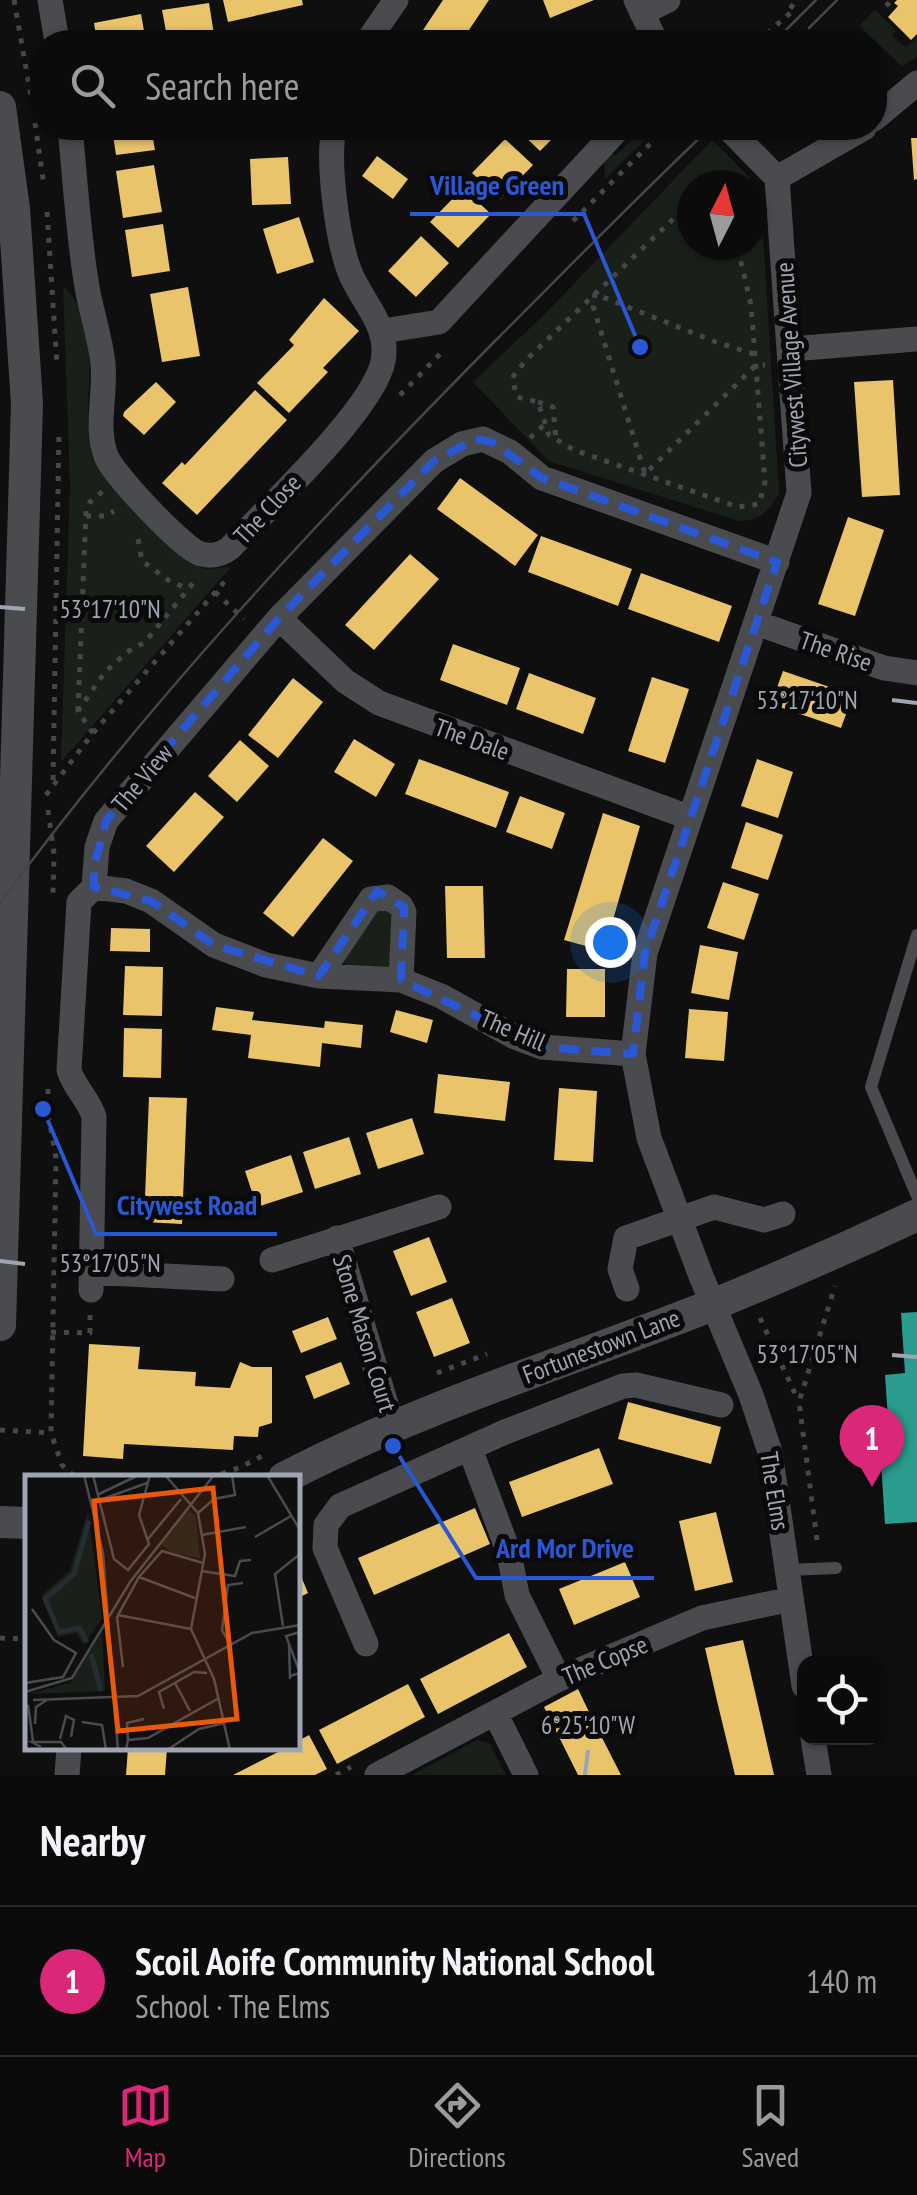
<!DOCTYPE html>
<html lang="en">
<head>
<meta charset="utf-8">
<style>
  body { margin:0; font-family:"PT Sans Narrow",sans-serif; background:#141415; color:#f1f3f6 }
  .controls { position:absolute; right:30px; bottom:30px; display:grid; overflow:hidden; border-radius:20px; box-shadow:0 2px 8px #0004 }
  .controls button { width:90px; height:90px; display:grid; place-items:center; padding:0; border:0; border-bottom:2px solid #2b2b2d; background:#0b0b0c; color:#f1f3f6; font:50px sans-serif }
  .compass { position:absolute; left:677px; top:170px; width:90px; height:90px; border-radius:50%; background:#0b0b0c; box-shadow:0 2px 8px #0004; rotate:6deg }
  .you { position:absolute; left:610px; top:942px; width:35px; height:35px; margin:-25px; border:8px solid #fff; border-radius:50%; background:#1a73e8; box-shadow:0 0 0 15px #1a73e833 }
  .badge { display:grid; place-items:center; width:65px; height:65px; border-radius:50%; background:#db2777; color:#fff; font-size:32px; font-weight:700 }
  .pin { position:absolute; translate:-50% -82px; filter:drop-shadow(0 2px 5px #0008) }
  .pin::after { content:''; position:absolute; top:52px; width:35px; height:30px; background:inherit; clip-path:polygon(0 0,100% 0,50% 100%) }
  .list { margin:0; padding:0; list-style:none }
  h2 { display:flex; justify-content:space-between; align-items:center; height:130px; margin:0; padding:0 40px; font-size:42px }
  h2 small { font-size:32px; font-weight:400; color:#9a9b9d }
  .list li { display:grid; grid-template-columns:65px 1fr auto; gap:30px; align-items:center; box-sizing:border-box; height:150px; padding:0 40px; border-top:2px solid #2b2b2d }
  .list b { display:block; font-size:38px; white-space:nowrap }
  .list p { margin:0; font-size:32px; white-space:nowrap; color:#9a9b9d }
  .list em { font-size:32px; font-style:normal; color:#9a9b9d }
  .icon { flex:none; width:55px; height:55px; fill:none; stroke:currentColor; stroke-width:2; stroke-linecap:round; stroke-linejoin:round }
  .map { position:relative; flex:none; width:917px; height:1775px; overflow:hidden }
  .search { position:absolute; background:#0b0b0c; box-shadow:0 2px 8px #0004; left:30px; right:30px; top:30px; height:110px; display:flex; align-items:center; gap:25px; box-sizing:border-box; padding:0 35px; border-radius:40px; color:#9a9b9d; font-size:38px }
  .sheet { height:280px; background:#0b0b0c }
  nav { display:flex; justify-content:space-around; align-items:center; box-sizing:border-box; height:140px; border-top:2px solid #2b2b2d; background:#0b0b0c; font-size:28px; color:#9a9b9d }
  nav a { display:grid; justify-items:center; gap:5px }
  nav .on { color:#db2777 }
  .map>svg:first-child { display:block }
  .green { fill:#19201a; fill-rule:evenodd }
  .homes { fill:#e9c46a }
  .schools { fill:#2a9d8f }
  .lines { fill:none; stroke-linecap:round; stroke-linejoin:round }
  .path { stroke:#45474a; stroke-width:5; stroke-dasharray:5 8; stroke-linecap:butt }
  .service { stroke:#4a4b4f; stroke-width:12 }
  .minor { stroke:#4a4b4f; stroke-width:25 }
  .tertiary { stroke:#4a4b4f; stroke-width:32 }
  .tram { stroke:#444649; stroke-width:2.5 }
  .marked { fill:none; stroke:#2a57d4; stroke-width:8; stroke-dasharray:20 12; stroke-linejoin:round }
  .ticks { fill:none; stroke:#9fa5b2; stroke-width:4 }
  .labels { text-anchor:middle; stroke-width:10; stroke-linejoin:round; paint-order:stroke }
  .street-label { font-size:25px; fill:#9fa5b2; stroke:#0a0a0b }
  .inset-river { fill:none; stroke:#252d33; stroke-width:5 }
  .inset-road { fill:none; stroke:#494b51; stroke-width:2.5 }
  .view { fill:#e8590c; fill-opacity:0.15; stroke:#e8590c; stroke-width:5 }
  .inset-edge { fill:none; stroke:#9fa5b2; stroke-width:5 }
  .ticks-label { font-size:25px; text-anchor:middle; fill:#9fa5b2; stroke:#0a0a0b; stroke-width:10; stroke-linejoin:round; paint-order:stroke }
  .leader { fill:none; stroke:#2a57d4; stroke-width:4 }
  .callout-dot { fill:#2a57d4; stroke:#0a0a0b; stroke-width:4 }
  .callout-label { font-size:28px; text-anchor:middle; font-weight:bold; fill:#2a57d4; stroke:#0a0a0b; stroke-width:10; stroke-linejoin:round; paint-order:stroke }
</style>
</head>
<body>
<div class="map">
<svg width="917" height="1775" viewBox="0 0 917 1775">
  <rect width="100%" height="100%" fill="#0f0f10"/>
  <!-- green -->
  <path class="green" d="M 875,10 L 896,31 L 892,36 L 906,47 L 917,38 L 917,57 L 902,66 L 859,26 Z
    M 643,128 L 657,128 L 605,179 L 604,156 L 607,149 L 616,156 Z
    M 712,140 L 749,177 L 761,205 L 779,493 C 769,511 760,521 739,521 L 549,461 L 473,382 L 547,312 ZM 692,185 L 752,185 L 752,245 L 692,245 Z
    M 63,286 C 109,328 78,404 92,456 C 98,480 167,546 189,563 L 205,569 L 231,567 L 61,762 L 70,485 Z
    M 381,907 L 392,913 L 390,967 L 346,965 L 343,959 Z
    M 477,1740 L 489,1743 L 506,1775 L 412,1775 Z"/>
  <!-- homes -->
  <path class="homes" d="M 223,0 L 302,0 L 303,5 L 228,22 Z
    M 443,0 L 489,0 L 461,42 L 423,42 L 417,39 Z
    M 543,0 L 594,0 L 550,18 Z
    M 897,0 L 917,0 L 917,34 L 911,40 L 888,17 L 898,6 L 894,3 Z
    M 209,3 L 215,41 L 168,42 L 162,10 Z
    M 141,14 L 146,42 L 97,42 L 94,23 Z
    M 112,128 L 151,128 L 155,150 L 116,155 Z
    M 251,128 L 289,128 L 288,139 L 250,136 Z
    M 516,128 L 563,128 L 540,151 Z
    M 911,138 L 917,138 L 917,179 L 914,180 Z
    M 505,139 L 533,165 L 500,199 L 472,173 Z
    M 377,156 L 408,179 L 393,199 L 362,176 Z
    M 288,157 L 291,204 L 252,205 L 250,159 Z
    M 154,165 L 162,212 L 123,218 L 116,171 Z
    M 463,188 L 491,214 L 458,248 L 430,222 Z
    M 299,217 L 314,262 L 277,274 L 263,229 Z
    M 163,224 L 170,271 L 132,277 L 125,230 Z
    M 421,236 L 449,263 L 416,297 L 388,271 Z
    M 188,287 L 200,356 L 162,362 L 150,294 Z
    M 324,298 L 359,331 L 323,368 L 328,372 L 289,413 L 257,383 L 294,345 L 289,340 Z
    M 893,380 L 900,495 L 862,497 L 854,382 Z
    M 156,382 L 176,402 L 144,435 L 123,416 L 124,412 Z
    M 255,390 L 287,420 L 197,515 L 162,483 L 182,462 L 185,465 Z
    M 460,478 L 538,535 L 515,566 L 437,509 Z
    M 848,517 L 884,530 L 855,616 L 818,604 Z
    M 541,536 L 632,569 L 618,606 L 528,572 Z
    M 410,554 L 439,579 L 374,650 L 345,625 Z
    M 641,573 L 732,606 L 719,642 L 628,609 Z
    M 453,644 L 520,668 L 507,705 L 440,680 Z
    M 783,671 L 853,695 L 841,728 L 771,704 Z
    M 529,673 L 596,698 L 583,734 L 516,709 Z
    M 652,677 L 689,689 L 665,763 L 628,751 Z
    M 293,678 L 323,702 L 278,758 L 248,735 Z
    M 354,739 L 395,764 L 376,797 L 334,772 Z
    M 240,740 L 269,766 L 237,802 L 208,776 Z
    M 419,759 L 509,792 L 496,828 L 405,794 Z
    M 757,759 L 793,772 L 778,818 L 741,806 Z
    M 195,792 L 224,817 L 174,872 L 146,846 Z
    M 520,796 L 565,813 L 552,849 L 506,832 Z
    M 603,813 L 640,826 L 604,951 L 564,940 Z
    M 746,822 L 783,835 L 768,880 L 731,868 Z
    M 323,838 L 353,861 L 293,937 L 263,913 Z
    M 723,882 L 759,894 L 744,940 L 707,928 Z
    M 445,886 L 483,886 L 485,958 L 447,958 Z
    M 111,928 L 150,929 L 150,952 L 110,951 Z
    M 700,945 L 738,952 L 729,1000 L 691,993 Z
    M 125,966 L 163,967 L 162,1016 L 123,1015 Z
    M 567,969 L 605,969 L 605,1017 L 566,1017 Z
    M 216,1007 L 254,1012 L 252,1020 L 324,1028 L 325,1021 L 363,1025 L 361,1048 L 322,1043 L 320,1067 L 248,1058 L 251,1035 L 212,1030 Z
    M 689,1009 L 728,1012 L 724,1061 L 685,1058 Z
    M 396,1010 L 433,1020 L 427,1043 L 390,1032 Z
    M 124,1028 L 162,1029 L 161,1078 L 123,1077 Z
    M 438,1074 L 510,1082 L 505,1121 L 434,1113 Z
    M 559,1088 L 597,1091 L 593,1162 L 554,1160 Z
    M 149,1097 L 187,1098 L 182,1224 L 144,1222 Z
    M 412,1118 L 424,1154 L 378,1169 L 366,1133 Z
    M 349,1137 L 361,1174 L 315,1189 L 303,1152 Z
    M 291,1155 L 303,1192 L 257,1207 L 245,1171 Z
    M 429,1237 L 447,1282 L 411,1296 L 393,1251 Z
    M 452,1298 L 470,1343 L 434,1357 L 416,1312 Z
    M 328,1317 L 337,1339 L 301,1353 L 292,1331 Z
    M 89,1344 L 140,1347 L 138,1369 L 196,1372 L 195,1386 L 230,1388 L 240,1362 L 252,1367 L 272,1367 L 272,1423 L 259,1427 L 258,1437 L 234,1436 L 233,1450 L 124,1444 L 123,1459 L 83,1456 Z
    M 341,1362 L 350,1384 L 314,1399 L 305,1376 Z
    M 628,1402 L 721,1427 L 711,1464 L 618,1439 Z
    M 599,1448 L 613,1484 L 522,1517 L 509,1482 Z
    M 475,1508 L 490,1544 L 374,1595 L 358,1558 Z
    M 716,1512 L 733,1582 L 695,1591 L 679,1521 Z
    M 625,1562 L 640,1597 L 574,1625 L 559,1589 Z
    M 298,1569 L 308,1593 L 298,1598 Z
    M 509,1633 L 527,1667 L 438,1714 L 420,1679 Z
    M 743,1640 L 756,1696 L 774,1775 L 735,1775 L 718,1705 L 705,1648 Z
    M 408,1684 L 425,1717 L 337,1764 L 319,1730 Z
    M 578,1689 L 591,1716 L 621,1775 L 578,1775 L 544,1707 Z
    M 309,1735 L 327,1769 L 315,1775 L 233,1775 L 286,1748 L 298,1748 L 298,1741 Z
    M 128,1748 L 167,1748 L 165,1775 L 126,1775 Z"/>
  <!-- schools -->
  <path class="schools" d="M 917,1312 L 917,1522 L 885,1524 L 881,1463 L 891,1463 L 885,1375 L 905,1373 L 901,1313 Z"/>
  <g class="lines">
    <!-- path -->
    <path class="path" d="M 14,0 L 32,102
      M 886,6 L 892,0
      M 757,42 L 795,9 L 784,0
      M 35,123 L 44,186
      M 716,185 L 732,169
      M 692,201 L 526,360 L 512,378 L 517,397 L 538,402 L 549,435 L 574,450 L 738,507 L 759,504 L 765,482 L 751,305 L 737,245
      M 47,212 L 57,365
      M 573,221 L 666,128
      M 754,354 L 716,342 L 595,294 L 593,306 L 645,474 L 755,366 L 765,365
      M 400,395 L 445,349
      M 538,402 L 553,407 L 556,440
      M 530,438 L 546,423
      M 86,516 L 106,516 L 114,511
      M 138,539 L 142,561 L 168,580 L 188,589
      M 215,592 L 244,619
      M 78,711 L 86,511 L 90,502 L 103,491
      M 93,733 L 78,711 L 105,672 L 127,652 L 145,642 L 198,577
      M 53,780 L 59,431
      M 46,795 L 93,733 L 225,581
      M 48,810 L 54,854 L 53,894
      M 48,1089 L 48,1113 L 56,1158 L 51,1433 L 62,1465 L 76,1478
      M 760,1318 L 798,1400
      M 51,1332 L 90,1333 L 90,1315
      M 437,1373 L 487,1354
      M 0,1430 L 51,1433
      M 209,1478 L 241,1467 L 264,1455
      M 817,1540 L 799,1402 L 835,1286
      M 0,1638 L 28,1639
      M 26,1726 L 28,1682
      M 336,1775 L 351,1767"/>
    <!-- service -->
    <path class="service" d="M 917,935 L 871,1087 L 917,1196
      M 787,1570 L 836,1568"/>
    <!-- minor -->
    <path class="minor" d="M 50,0 L 57,42
      M 636,0 L 656,42
      M 642,13 L 668,0
      M 367,42 L 396,0
      M 874,119 L 917,83
      M 70,128 C 75,178 78,230 86,281 C 90,309 100,335 103,364 C 106,393 95,427 106,456 C 112,473 184,550 201,554 C 212,557 221,555 230,548 C 266,509 374,409 383,361 C 390,325 361,302 349,270 C 337,237 327,161 334,128
      M 728,128 L 777,178 L 799,493 L 645,953 L 633,1054 L 649,1138 L 701,1276 L 751,1395 L 770,1452 L 804,1686
      M 777,178 L 864,128
      M 383,331 L 439,322 L 619,128
      M 791,349 L 917,339
      M 279,618 L 345,681 L 379,703 L 688,817
      M 756,623 L 884,668 L 917,673
      M 94,887 L 126,891 L 151,901 L 214,945 L 266,965 L 319,976 L 401,980 L 441,996 L 515,1037 L 542,1047 L 633,1054
      M 319,976 L 371,899 L 388,897 L 401,906 L 404,912 L 401,980
      M 337,1238 L 393,1428
      M 272,1260 L 439,1207
      M 91,1272 L 222,1279
      M 627,1289 L 620,1269 L 626,1238 L 714,1207 L 764,1220 L 783,1214
      M 91,1290 L 94,1117 C 89,1099 74,1088 69,1070 L 79,902 L 94,887 L 97,847 L 106,821 L 279,618 L 434,461 L 462,444 L 483,439 L 510,452 L 542,478 L 777,562
      M 470,1449 L 509,1553 L 517,1595 L 559,1679
      M 366,1644 L 325,1548 L 326,1525 L 340,1506 L 505,1432 L 623,1386 L 636,1385 L 721,1405
      M 495,1713 L 526,1775
      M 813,1738 L 819,1775
      M 67,1775 L 69,1748
      M 377,1775 L 559,1679 L 702,1618 L 791,1599"/>
    <!-- tertiary -->
    <path class="tertiary" d="M 0,107 L 14,209 L 27,404 L 0,1325
      M 284,1478 C 422,1406 571,1361 715,1304 C 783,1276 851,1246 917,1215
      M 0,1522 L 28,1523"/>
    <!-- tram -->
    <path class="tram" d="M 809,28 L 837,0
      M 774,42 L 816,0
      M 0,903 C 149,701 319,519 495,341 C 566,270 637,197 710,128"/>
  </g>
  <!-- marked area -->
  <path class="marked" d="M 476,439 L 492,442 L 542,478 L 777,562 L 645,953 L 633,1054 L 542,1047 L 401,980 L 404,907 L 377,891 L 319,976 L 214,945 L 151,901 L 94,887 L 94,867 L 106,821 L 128,793 L 279,618 L 434,461 Z"/>
  <!-- ticks -->
  <path class="ticks" d="M 0,607 L 25,609M 892,700 L 917,703M 0,1261 L 25,1264M 892,1355 L 917,1357M 585,1775 L 588,1750"/>
  <g class="labels">
    <!-- street labels -->
    <g class="street-label">
      <text transform="translate(791 365) rotate(-94)" y="9">Citywest Village Avenue</text>
      <text transform="translate(267 509) rotate(-47)" y="9">The Close</text>
      <text transform="translate(836 651) rotate(19)" y="9">The Rise</text>
      <text transform="translate(472 739) rotate(20)" y="9">The Dale</text>
      <text transform="translate(142 778) rotate(-50)" y="9">The View</text>
      <text transform="translate(513 1030) rotate(23)" y="9">The Hill</text>
      <text transform="translate(365 1333) rotate(73)" y="9">Stone Mason Court</text>
      <text transform="translate(601 1346) rotate(-21)" y="9">Fortunestown Lane</text>
      <text transform="translate(775 1491) rotate(81)" y="9">The Elms</text>
      <text transform="translate(605 1660) rotate(-23)" y="9">The Copse</text>
    </g>
  </g>
  <!-- overview -->
  <g transform="translate(25 1475)">
    <rect width="275" height="275" fill="#0f0f10"/>
    <path d="M 163,34 L 171,42 L 175,83 L 147,78 L 136,69 ZM 63,36 L 77,143 L 59,170 L 51,158 L 33,162 L 17,120 L 45,95 ZM 77,156 L 80,216 L 3,219 L 45,208 Z" fill="#19201a"/>
    <path class="inset-river" d="M 62,167 L 54,153 L 34,157 L 20,124 L 49,99 L 64,46M 66,179 L 76,216"/>
    <path class="inset-road" d="M 59,0 L 78,78 L 93,275M 68,0 L 89,84 L 103,95 L 124,69 L 114,40 L 125,0M 140,0 L 173,38 L 180,79 L 166,154 L 189,204 L 205,275M 242,0 L 275,55M 74,19 L 114,0M 75,25 L 122,8M 173,38 L 189,24 L 210,20 L 207,0M 177,60 L 221,52M 230,62 L 266,41M 123,64 L 156,24M 176,96 L 210,101 L 215,86 L 226,85M 114,102 L 170,123M 93,140 L 166,154M 258,151 L 250,99 L 275,79M 264,170 L 265,204M 206,171 L 197,155 L 203,110 L 218,108M 98,192 L 92,142 L 114,102 L 137,76 L 178,88M 265,201 L 275,198 L 261,161 L 275,157M 0,208 L 38,202 L 51,178 L 29,165 L 7,134M 150,208 L 165,236M 0,217 L 47,203 L 105,107 L 189,0M 8,225 L 113,221 L 227,158 L 275,150M 3,230 L 8,266M 139,234 L 134,217 L 169,197 L 182,198M 57,247 L 77,250 L 81,275M 10,249 L 11,232 L 22,225M 35,264 L 41,241 L 49,245 L 46,262M 103,265 L 102,248 L 119,244M 16,272 L 7,267 L 36,267 L 42,275M 101,275 L 103,265 L 123,263 L 194,223M 142,275 L 174,254 L 200,248"/>
    <path class="view" d="M 188,13 L 212,244 L 93,256 L 69,26 Z"/>
    <rect width="275" height="275" class="inset-edge"/>
  </g>
  <g class="ticks-label">
    <text x="110" y="618">53°17'10"N</text>
    <text x="807" y="709">53°17'10"N</text>
    <text x="110" y="1272">53°17'05"N</text>
    <text x="807" y="1363">53°17'05"N</text>
    <text x="588" y="1734">6°25'10"W</text>
  </g>
  <!-- callouts -->
  <path class="leader" d="M640 347L584 214H410M43 1109L96 1234H277M393 1446L476 1578H654"/>
  <g class="callout-dot">
    <circle cx="640" cy="347" r="10"/>
    <circle cx="43" cy="1109" r="10"/>
    <circle cx="393" cy="1446" r="10"/>
  </g>
  <g class="callout-label">
    <text x="497" y="195">Village Green</text>
    <text x="187" y="1215">Citywest Road</text>
    <text x="565" y="1558">Ard Mor Drive</text>
  </g>
</svg>
<div class="controls">
<button><svg class="icon" aria-label="locate" viewBox="0 0 24 24"><circle cx="12" cy="12" r="6"/><path d="M12 2v4M12 18v4M2 12h4M18 12h4"/></svg></button>
</div>
<svg class="compass" viewBox="-18 -18 36 36"><path d="M0-13l5 13h-10z" fill="#e53935"/><path d="M0 13l5-13h-10z" fill="#9a9b9d"/></svg>
<div class="you"></div>
<div class="pin badge" style="left:872px;top:1487px">1</div>
<div class="search"><svg class="icon" aria-label="search" viewBox="0 0 24 24"><circle cx="10" cy="10" r="6"/><path d="M15 15l6 6"/></svg>Search here</div>
</div>
<section class="sheet">
<h2>Nearby<small></small></h2>
<ul class="list">
<li><span class="badge">1</span><div><b>Scoil Aoife Community National School</b><p>School · The Elms</p></div><em>140 m</em></li>
</ul>
</section>
<nav>
<a class="on"><svg class="icon" aria-label="map" viewBox="0 0 24 24"><path d="M3 6l6-2 6 2 6-2v14l-6 2-6-2-6 2zM9 4v14M15 6v14"/></svg>Map</a>
<a><svg class="icon" aria-label="directions" viewBox="0 0 24 24"><path d="M12 3l9 9-9 9-9-9zM9 14v-3h6M13 9l2 2-2 2"/></svg>Directions</a>
<a><svg class="icon" aria-label="saved" viewBox="0 0 24 24"><path d="M7 4h10v16l-5-4-5 4z"/></svg>Saved</a>
</nav>
</body>
</html>
